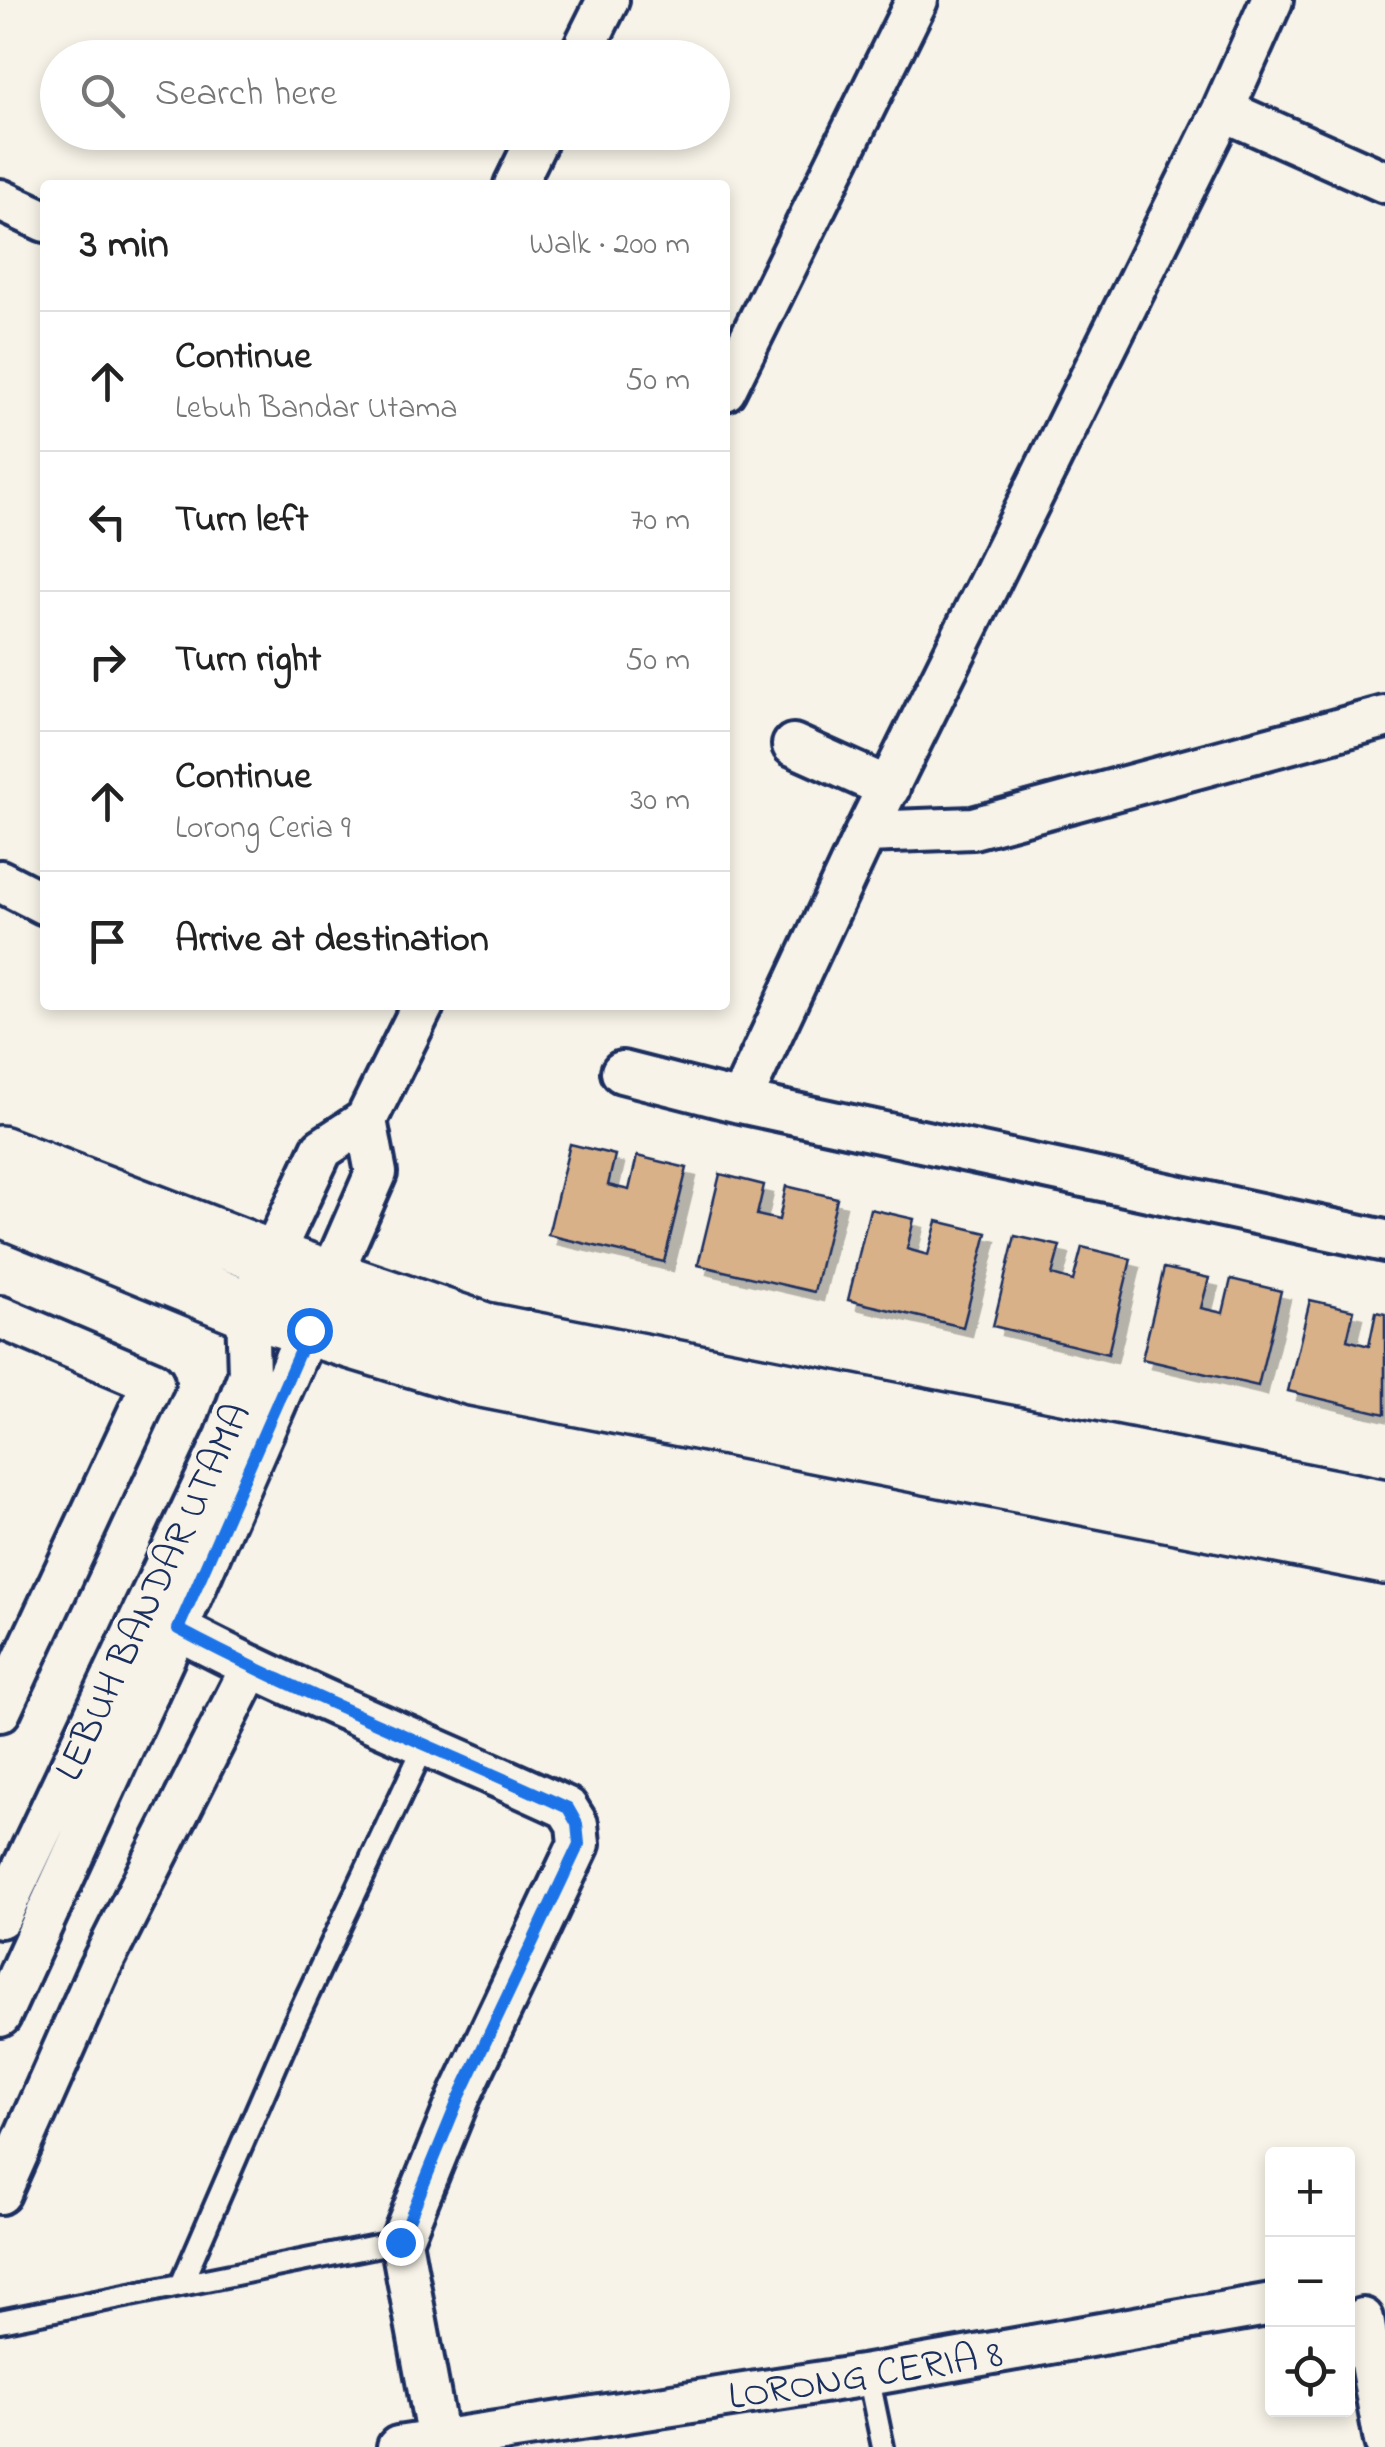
<!DOCTYPE html>
<html lang="en">
<head>
<meta charset="utf-8">
<style>
  body { margin:0; font-family:"Indie Flower",sans-serif; background:#f2f2f2; color:#222 }
  .controls { position:absolute; right:30px; bottom:30px; display:grid; overflow:hidden; border-radius:10px; box-shadow:0 5px 15px #0003 }
  .controls button { width:90px; height:90px; display:grid; place-items:center; padding:0; border:0; border-bottom:2px solid #e0e0e0; background:#fff; color:#222; font:50px sans-serif }
  .stop { position:absolute; width:30px; height:30px; margin:-22px; border:8px solid #1a73e8; border-radius:50%; background:#fff }
  .stop.end { background:#1a73e8; border-color:#fff; box-shadow:0 2px 10px #0008 }
  .list { margin:0; padding:0; list-style:none }
  h2 { display:flex; justify-content:space-between; align-items:center; height:130px; margin:0; padding:0 40px; font-size:42px }
  h2 small { font-size:32px; font-weight:400; color:#767676 }
  .list li { display:grid; grid-template-columns:65px 1fr auto; gap:30px; align-items:center; box-sizing:border-box; height:140px; padding:0 40px; border-top:2px solid #e0e0e0 }
  .list b { display:block; font-size:38px; white-space:nowrap }
  .list p { margin:0; font-size:32px; white-space:nowrap; color:#767676 }
  .list em { font-size:32px; font-style:normal; color:#767676 }
  .icon { flex:none; width:55px; height:55px; fill:none; stroke:currentColor; stroke-width:2; stroke-linecap:round; stroke-linejoin:round }
  .map { position:relative; flex:none; width:1385px; height:2447px; overflow:hidden }
  .search { position:absolute; background:#fff; box-shadow:0 5px 15px #0003; left:40px; top:40px; width:690px; height:110px; display:flex; align-items:center; gap:25px; box-sizing:border-box; padding:0 35px; border-radius:55px; color:#767676; font-size:38px }
  .panel { position:absolute; background:#fff; box-shadow:0 5px 15px #0003; left:40px; top:180px; width:690px; height:830px; border-radius:10px }
  .map>svg:first-child { display:block }
  .building { fill:#d8b189; stroke:#1b2f5e; stroke-width:2.5; filter:url(#shadow) }
  .lines { fill:none; stroke-linecap:round; stroke-linejoin:round }
  .lane-casing { stroke:#1b2f5e; stroke-width:28 }
  .street-casing { stroke:#1b2f5e; stroke-width:48 }
  .secondary-casing { stroke:#1b2f5e; stroke-width:62 }
  .lane { stroke:#f7f3e8; stroke-width:20 }
  .street { stroke:#f7f3e8; stroke-width:40 }
  .secondary { stroke:#f7f3e8; stroke-width:55 }
  .route { stroke:#1a73e8; stroke-width:12 }
  .labels { text-anchor:middle; stroke-width:9; stroke-linejoin:round; paint-order:stroke }
  .street-label { font-size:40px; fill:#1b2f5e; stroke:#f7f3e8 }
</style>
</head>
<body>
<div class="map">
<svg width="1385" height="2447" viewBox="0 0 1385 2447">
  <defs>
    <filter id="shadow"><feDropShadow dx="9" dy="9" stdDeviation="0" flood-color="#0004"/></filter>
  </defs>
  <rect width="100%" height="100%" fill="#f7f3e8"/>
  <filter id="ink" filterUnits="userSpaceOnUse"><feTurbulence type="fractalNoise" baseFrequency=".01" numOctaves="2"/><feDisplacementMap in="SourceGraphic" scale="20" xChannelSelector="R" yChannelSelector="G"/><feConvolveMatrix kernelMatrix="1 2 1 2 8 2 1 2 1" color-interpolation-filters="sRGB"/></filter>
  <g filter="url(#ink)">
    <!-- building -->
    <path class="building" d="M 570,1144 L 615,1155 L 608,1185 L 629,1190 L 637,1156 L 687,1168 L 664,1262 L 548,1235 Z
      M 720,1174 L 764,1185 L 757,1215 L 779,1220 L 786,1186 L 837,1198 L 814,1292 L 698,1265 Z
      M 870,1209 L 914,1219 L 907,1249 L 928,1255 L 937,1221 L 987,1233 L 963,1327 L 848,1300 Z
      M 1015,1236 L 1060,1246 L 1052,1275 L 1073,1281 L 1082,1247 L 1131,1259 L 1108,1354 L 993,1326 Z
      M 1164,1268 L 1209,1278 L 1201,1308 L 1223,1313 L 1231,1279 L 1281,1291 L 1258,1386 L 1142,1359 Z
      M 1310,1300 L 1354,1310 L 1347,1340 L 1369,1346 L 1376,1312 L 1385,1314 L 1385,1414 L 1288,1391 Z"/>
    <g class="lines">
      <defs>
        <path id="lane" d="M 181,2285 L 293,2026 L 426,1742
          M 0,2321 L 401,2241
          M 868,2375 L 883,2447"/>
        <path id="street" d="M 579,58 L 608,0
          M 1223,110 L 1385,182
          M 515,185 L 541,132
          M 0,200 L 45,221
          M 725,390 L 917,0
          M 793,745 L 889,788
          M 866,832 L 973,828 L 1385,717
          M 0,881 L 45,904
          M 622,1072 L 740,1102 L 1385,1241
          M 740,1102 L 866,832 L 1223,110 L 1272,0
          M 0,1317 L 153,1382 L 0,1711
          M 177,1629 C 304,1696 438,1748 567,1808 L 577,1824 L 579,1844 L 459,2098 L 401,2241 L 438,2440
          M 0,1917 L 226,1437 L 249,1374 L 247,1309 L 322,1149 L 366,1120 L 423,1005
          M 0,2016 L 177,1629 L 376,1173 L 366,1120
          M 0,2193 L 99,1969 L 251,1668
          M 1363,2319 L 1385,2441
          M 398,2447 L 868,2375 L 1272,2304"/>
        <path id="secondary" d="M 0,1154 L 270,1258 L 485,1331 L 1385,1508
          M 0,1208 L 247,1309 L 472,1377 L 1385,1556"/>
      </defs>
      <!-- lane casing -->
      <use href="#lane" class="lane-casing"/>
      <!-- street casing -->
      <use href="#street" class="street-casing"/>
      <!-- secondary casing -->
      <use href="#secondary" class="secondary-casing"/>
      <!-- lane -->
      <use href="#lane" class="lane"/>
      <!-- street -->
      <use href="#street" class="street"/>
      <!-- secondary -->
      <use href="#secondary" class="secondary"/>
    </g>
  </g>
  <g class="lines" filter="url(#ink)">
    <!-- route -->
    <path class="route" d="M 309,1330 L 178,1629 C 304,1696 438,1748 568,1808 L 577,1824 L 579,1844 L 459,2098 L 400,2242"/>
  </g>
  <g class="labels">
    <!-- street labels -->
    <g class="street-label">
      <text transform="translate(151 1591) rotate(-65)" y="14">LEBUH BANDAR UTAMA</text>
      <text transform="translate(865 2373) rotate(-9)" y="14">LORONG CERIA 8</text>
    </g>
  </g>
</svg>
<div class="controls">
<button>+</button>
<button>−</button>
<button><svg class="icon" aria-label="locate" viewBox="0 0 24 24"><circle cx="12" cy="12" r="6"/><path d="M12 2v4M12 18v4M2 12h4M18 12h4"/></svg></button>
</div>
<div class="stop" style="left:309px;top:1330px"></div>
<div class="stop end" style="left:400px;top:2242px"></div>
<div class="search"><svg class="icon" aria-label="search" viewBox="0 0 24 24"><circle cx="10" cy="10" r="6"/><path d="M15 15l6 6"/></svg>Search here</div>
<section class="panel">
<h2>3 min<small>Walk · 200 m</small></h2>
<ul class="list">
<li><svg class="icon" aria-label="ahead" viewBox="0 0 24 24"><path d="M12 20V5M6 11l6-6 6 6"/></svg><div><b>Continue</b><p>Lebuh Bandar Utama</p></div><em>50 m</em></li>
<li><svg class="icon" aria-label="left" viewBox="0 0 24 24"><path d="M17 20v-9H6M10 6l-5 5 5 5"/></svg><div><b>Turn left</b></div><em>70 m</em></li>
<li><svg class="icon" aria-label="right" viewBox="0 0 24 24"><path d="M7 20v-9h11M14 6l5 5-5 5"/></svg><div><b>Turn right</b></div><em>50 m</em></li>
<li><svg class="icon" aria-label="ahead" viewBox="0 0 24 24"><path d="M12 20V5M6 11l6-6 6 6"/></svg><div><b>Continue</b><p>Lorong Ceria 9</p></div><em>30 m</em></li>
<li><svg class="icon" aria-label="arrive" viewBox="0 0 24 24"><path d="M6 21V4h12l-3 4 3 4H6"/></svg><div><b>Arrive at destination</b></div></li>
</ul>
</section>
</div>
</body>
</html>
